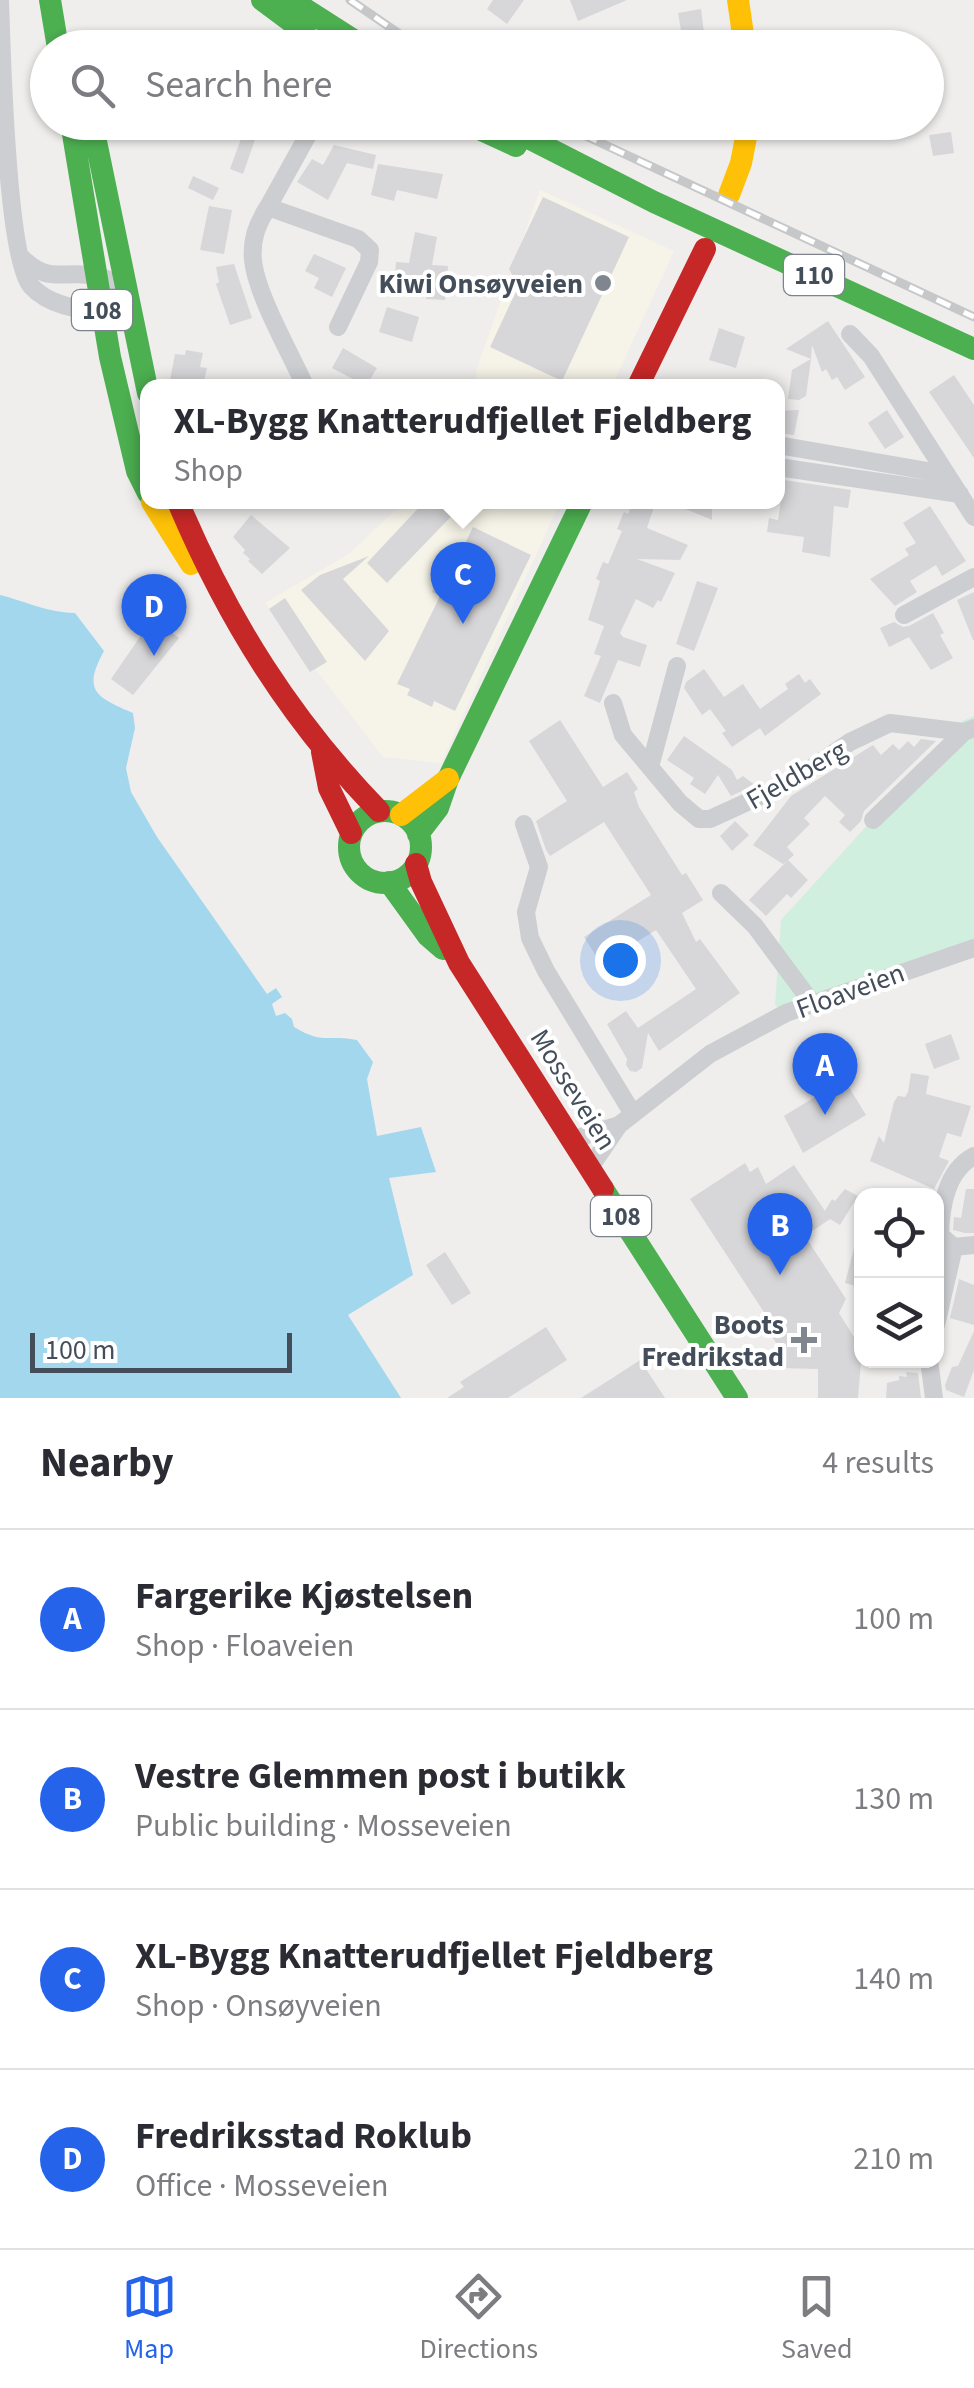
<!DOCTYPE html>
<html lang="en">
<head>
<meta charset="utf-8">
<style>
  body { margin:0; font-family:"Source Sans 3",sans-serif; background:#f2f2f3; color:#2b2b33 }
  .controls { position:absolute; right:30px; bottom:30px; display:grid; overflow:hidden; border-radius:20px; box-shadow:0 2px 8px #0004 }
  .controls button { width:90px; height:90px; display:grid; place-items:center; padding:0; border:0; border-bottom:2px solid #e1e1e2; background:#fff; color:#2b2b33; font:50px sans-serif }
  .scale { position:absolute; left:30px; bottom:25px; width:262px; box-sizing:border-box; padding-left:10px; border:5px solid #444e5b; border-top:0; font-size:28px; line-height:35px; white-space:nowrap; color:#444e5b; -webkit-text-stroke:8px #fff; paint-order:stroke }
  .you { position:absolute; left:620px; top:960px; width:35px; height:35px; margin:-25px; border:8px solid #fff; border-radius:50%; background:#1a73e8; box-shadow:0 0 0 15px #1a73e833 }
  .badge { display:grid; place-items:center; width:65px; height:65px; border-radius:50%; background:#2563eb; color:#fff; font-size:32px; font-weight:700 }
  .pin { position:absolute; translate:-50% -82px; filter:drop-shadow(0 2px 5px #0008) }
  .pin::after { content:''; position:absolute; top:52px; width:35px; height:30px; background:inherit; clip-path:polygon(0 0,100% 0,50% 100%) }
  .popup { position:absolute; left:140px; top:379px; width:645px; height:130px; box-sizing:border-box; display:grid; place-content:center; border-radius:20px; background:#fff; filter:drop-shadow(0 2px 8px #0005); font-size:32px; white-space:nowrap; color:#7c7c81 }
  .popup b { font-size:38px; color:#2b2b33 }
  .popup::after { content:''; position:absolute; left:50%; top:100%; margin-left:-20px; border:20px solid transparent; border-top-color:#fff }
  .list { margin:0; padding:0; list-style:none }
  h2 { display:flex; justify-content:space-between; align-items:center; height:130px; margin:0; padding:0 40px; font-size:42px }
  h2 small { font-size:32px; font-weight:400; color:#7c7c81 }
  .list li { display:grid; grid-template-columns:65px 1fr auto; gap:30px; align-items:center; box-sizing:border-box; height:180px; padding:0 40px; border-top:2px solid #e1e1e2 }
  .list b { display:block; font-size:38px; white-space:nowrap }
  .list p { margin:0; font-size:32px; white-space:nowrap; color:#7c7c81 }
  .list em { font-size:32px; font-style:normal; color:#7c7c81 }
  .icon { flex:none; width:55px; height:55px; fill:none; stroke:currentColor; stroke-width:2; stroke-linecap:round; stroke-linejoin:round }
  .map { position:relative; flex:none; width:974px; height:1398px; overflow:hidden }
  .search { position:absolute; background:#fff; box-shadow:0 2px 8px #0004; left:30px; right:30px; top:30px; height:110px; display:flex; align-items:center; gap:25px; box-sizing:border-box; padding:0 35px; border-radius:55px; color:#7c7c81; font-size:38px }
  .sheet { height:850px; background:#fff }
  nav { display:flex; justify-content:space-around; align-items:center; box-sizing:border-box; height:140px; border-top:2px solid #e1e1e2; background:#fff; font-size:28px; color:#7c7c81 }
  nav a { display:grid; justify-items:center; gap:5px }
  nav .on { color:#2563eb }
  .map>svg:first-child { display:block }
  .commercial { fill:#f6f4e8 }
  .green { fill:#d1efdf }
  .water { fill:#a3d7ee }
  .building { fill:#d7d7d9 }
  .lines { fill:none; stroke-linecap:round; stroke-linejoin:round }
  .street { stroke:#ccced1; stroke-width:18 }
  .fast { stroke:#4caf50; stroke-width:22 }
  .slow { stroke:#ffc107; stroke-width:22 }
  .jam { stroke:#c62828; stroke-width:22 }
  .rail-casing { stroke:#c5c7c9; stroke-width:9 }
  .rail { stroke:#fff; stroke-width:5; stroke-dasharray:15; stroke-linecap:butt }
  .poi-dot { fill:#80868e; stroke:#fff; stroke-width:4 }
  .labels { text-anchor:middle; stroke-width:8; stroke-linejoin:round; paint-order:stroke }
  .shield { fill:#fff; stroke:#7c838c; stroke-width:2.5 }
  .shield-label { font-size:25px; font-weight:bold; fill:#444e5b }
  .poi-label { font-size:28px; font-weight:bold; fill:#444e5b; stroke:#fff; text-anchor:end }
  .street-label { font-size:28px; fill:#444e5b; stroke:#fff }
</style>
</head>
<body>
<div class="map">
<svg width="974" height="1398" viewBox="0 0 974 1398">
  <rect width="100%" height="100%" fill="#efeeed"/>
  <!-- commercial -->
  <path class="commercial" d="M 540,190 L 674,251 L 612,386 L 477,386 L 476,371 Z
    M 404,502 L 560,502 L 441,763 L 383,757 L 265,603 L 349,554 Z"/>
  <!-- green -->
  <path class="green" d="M 974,716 L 974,948 L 786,1013 L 775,1005 L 781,920 L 962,721 Z"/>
  <!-- water -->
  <path class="water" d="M 0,595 C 28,602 45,612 75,613 L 104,651 C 82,691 96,697 133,713 L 135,728 L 126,768 L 131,792 L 157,837 L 267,994 L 276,988 L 282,997 L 272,1004 L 276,1016 L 285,1013 L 292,1019 L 294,1027 C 324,1045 326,1034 357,1040 L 373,1062 L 367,1079 L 377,1136 L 421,1127 L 436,1172 L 389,1178 L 413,1275 L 348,1315 L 401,1398 L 0,1398 Z"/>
  <!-- building -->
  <path class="building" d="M 493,0 L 524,0 L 507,24 L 487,9 Z
    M 570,0 L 627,0 L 578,21 Z
    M 701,9 L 704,33 L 682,36 L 678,13 Z
    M 246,125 L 258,131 L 243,174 L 230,169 Z
    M 951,132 L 954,153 L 933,156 L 929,135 Z
    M 334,145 L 376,155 L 373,169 L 347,163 L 328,200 L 297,182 L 312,159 L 323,165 Z
    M 378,164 L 443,174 L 437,199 L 397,190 L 394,201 L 371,195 Z
    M 193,176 L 219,188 L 213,200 L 188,188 Z
    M 543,197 L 629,237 L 562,381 L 490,347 L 518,287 L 509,269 Z
    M 209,206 L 232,210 L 224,254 L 200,250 Z
    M 415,232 L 437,237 L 432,265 L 448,266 L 445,300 L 426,299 L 427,289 L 394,286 L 396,262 L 409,263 Z
    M 314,254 L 346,268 L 332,297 L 314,288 L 319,278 L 305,271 Z
    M 234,264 L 252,318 L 230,325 L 216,284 L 219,282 L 216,267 Z
    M 387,307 L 419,317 L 412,342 L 379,332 Z
    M 828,321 L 865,377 L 845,390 L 837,377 L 832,380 L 826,369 L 822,372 L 812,345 L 811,359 L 786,349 Z
    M 719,328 L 745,337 L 736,368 L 709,360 Z
    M 343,348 L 377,368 L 366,386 L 332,368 Z
    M 186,350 L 203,353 L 200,367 L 207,368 L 203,386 L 169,386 L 175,354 L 185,355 Z
    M 811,359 L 806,396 L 799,400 L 788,399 L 792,370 Z
    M 954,375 L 974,405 L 974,458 L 929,392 Z
    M 799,410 L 794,435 L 778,433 L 778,411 Z
    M 887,410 L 904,437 L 885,449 L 868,423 Z
    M 784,480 L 851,490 L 848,508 L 834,506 L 830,557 L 802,552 L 804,537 L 767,532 L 769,518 L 778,520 Z
    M 424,502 L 465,502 L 387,583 L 367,563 Z
    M 633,502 L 654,507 L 647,528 L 688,545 L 680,560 L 637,559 L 675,573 L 661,602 L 658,600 L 653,608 L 636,599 L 620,633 L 623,637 L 647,645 L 640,667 L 618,660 L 600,703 L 584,696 L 601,656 L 594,654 L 604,626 L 588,620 L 600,581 L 596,579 L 603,562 L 608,564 L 622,531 L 617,529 L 624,512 L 628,514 Z
    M 669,502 L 712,502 L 712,520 Z
    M 930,506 L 966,561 L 942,576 L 936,565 L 910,581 L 917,592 L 895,606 L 870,579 L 909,555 L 905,549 L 916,543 L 903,523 Z
    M 251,515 L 290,548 L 262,574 L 248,561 L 250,559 L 243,553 L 245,550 L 233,537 Z
    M 473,527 L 531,555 L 455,711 L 434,701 L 432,707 L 407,695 L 410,689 L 397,684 L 440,596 L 432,592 L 441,573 L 449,576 Z
    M 369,556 L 343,579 L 389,631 L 365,661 L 301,590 L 320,575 Z
    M 697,581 L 718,588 L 694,651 L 676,644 Z
    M 974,592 L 974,640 L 973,640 L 957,600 Z
    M 285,598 L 327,662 L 310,672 L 269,609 Z
    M 933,613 L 944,633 L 940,635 L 953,658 L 931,670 L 909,637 L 889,647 L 880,628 L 894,622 L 903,627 L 909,626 Z
    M 153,618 L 179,638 L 133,695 L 111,679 Z
    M 704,669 L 724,697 L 743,684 L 760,709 L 788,689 L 785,684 L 799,674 L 805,683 L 810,679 L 821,694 L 765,736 L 760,728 L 732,747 L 722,733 L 726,731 L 710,709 L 702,715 L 684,688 L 686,682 Z
    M 560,720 L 603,787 L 627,772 L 638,789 L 634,792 L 639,807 L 682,875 L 686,873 L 703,900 L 682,913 L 696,942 L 700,939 L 740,993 L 659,1051 L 648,1033 L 642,1068 L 636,1072 L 630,1071 L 626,1065 L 627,1059 L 607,1024 L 626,1011 L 638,1028 L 696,989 L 656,930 L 601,964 L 584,937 L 651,895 L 604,822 L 550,856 L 546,850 L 536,821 L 567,801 L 529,741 Z
    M 684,736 L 732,770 L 737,780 L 743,776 L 755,785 L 731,796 L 718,775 L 705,794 L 690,784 L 694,778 L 667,760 Z
    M 921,739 L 936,741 L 864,811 L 861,821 L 850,832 L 839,822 L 845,815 L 825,796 L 804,818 L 810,824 L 787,847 L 794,855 L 788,860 L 808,880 L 791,898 L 787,894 L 766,916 L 749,900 L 787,861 L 783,864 L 753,845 L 791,796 L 873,745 L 881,755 L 893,744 L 899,750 L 908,741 L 914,747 Z
    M 735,821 L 749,835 L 732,851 L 720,836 Z
    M 951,1034 L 960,1059 L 934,1069 L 925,1044 Z
    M 911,1073 L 929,1076 L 926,1094 L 971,1106 L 961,1137 L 947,1133 L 939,1157 L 949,1161 L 934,1189 L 870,1161 L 879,1136 L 884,1143 L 894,1102 L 898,1096 L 905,1097 L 908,1092 Z
    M 844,1079 L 866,1115 L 803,1153 L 784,1116 Z
    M 745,1163 L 750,1172 L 758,1167 L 766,1184 L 794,1165 L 825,1211 L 832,1199 L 835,1201 L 845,1189 L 858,1196 L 840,1225 L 830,1219 L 805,1236 L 846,1299 L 839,1313 L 862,1350 L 858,1398 L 818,1398 L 818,1369 L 779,1368 L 780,1349 L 769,1332 L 775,1329 L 690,1199 Z
    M 966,1189 L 974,1189 L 974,1233 L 965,1233 L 953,1230 L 954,1217 L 961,1218 Z
    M 857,1237 L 862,1238 L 862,1288 L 845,1283 Z
    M 445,1252 L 471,1293 L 452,1305 L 426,1265 Z
    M 959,1279 L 974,1285 L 974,1325 L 950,1318 Z
    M 546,1327 L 567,1360 L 508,1398 L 447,1398 L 464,1387 L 460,1382 Z
    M 974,1331 L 974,1370 L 964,1397 L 946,1390 L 945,1385 L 952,1367 L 958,1366 Z
    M 640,1360 L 665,1398 L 581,1398 L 614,1377 Z
    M 906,1372 L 918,1373 L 921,1398 L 886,1398 L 887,1383 L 899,1380 L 899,1376 L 907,1377 Z"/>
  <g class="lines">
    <!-- street -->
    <path class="street" d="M 0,2 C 2,51 6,257 31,286 C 48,305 78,310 102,312 L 128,288 C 118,284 107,278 97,276 C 61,269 50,286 20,256
      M 268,207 L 309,133
      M 850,334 L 871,356 L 974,517
      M 305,386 C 291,354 256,294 253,260 C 251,240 257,224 268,207 L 358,239 L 370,250 L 369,262 L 338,327
      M 778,445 L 945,474
      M 778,467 L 960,494
      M 904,615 L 974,577
      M 613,703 L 623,735 L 680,803 L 699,819 L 710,819 L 791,782 L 850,742 L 890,723 L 964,732 L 974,728
      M 650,767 L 677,666
      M 873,820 L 964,732
      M 524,824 L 539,867 L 526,912 L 530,938 L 546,971 L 633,1114
      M 721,893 L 755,926 L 812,1003
      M 571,1140 L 619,1125 L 710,1054 L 786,1013 L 974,948
      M 589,1169 L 619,1125
      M 954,1247 L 940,1235 C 941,1206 946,1171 974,1156
      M 954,1247 L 974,1245
      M 936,1325 L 954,1247
      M 929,1360 L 934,1398"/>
    <!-- fast -->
    <path class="fast" d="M 50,0 L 58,48
      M 262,0 L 305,32
      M 291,0 L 366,48
      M 71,122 L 110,357 L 137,471 L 148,493
      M 92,122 L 148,393
      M 464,122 L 516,146
      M 497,122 L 654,202 L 974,349
      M349 847a36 36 0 1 1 72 0a36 36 0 1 1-72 0Z
      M 418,834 L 438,808 L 448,779 L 582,502
      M 389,882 L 428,936 L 443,949
      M 603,1189 L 737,1398"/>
    <!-- slow -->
    <path class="slow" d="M 738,0 L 745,48
      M 729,195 L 741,163 L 749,122
      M 152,502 L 191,564
      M 401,815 L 448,779"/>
    <!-- jam -->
    <path class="jam" d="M 638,386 L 705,249
      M 178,502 C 228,620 290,719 379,811
      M 322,752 L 329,788 L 351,833
      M 416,864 L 421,882 L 459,963 L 603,1189"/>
    <defs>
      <path id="rail" d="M 350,0 L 420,48
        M 556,122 L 974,317"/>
    </defs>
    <!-- rail casing -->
    <use href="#rail" class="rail-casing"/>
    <!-- rail -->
    <use href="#rail" class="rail"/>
  </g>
  <!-- markers -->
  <g class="poi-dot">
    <circle cx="603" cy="283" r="10"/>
    <path d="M799 1325h10v10h10v10h-10v10h-10v-10h-10v-10h10z"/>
  </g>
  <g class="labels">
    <!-- shield labels -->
    <g class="shield">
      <rect x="784" y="255" width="60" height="40" rx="8"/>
      <rect x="72" y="290" width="60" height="40" rx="8"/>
      <rect x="591" y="1196" width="60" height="40" rx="8"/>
    </g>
    <g class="shield-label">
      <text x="814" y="284">110</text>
      <text x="102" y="319">108</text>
      <text x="621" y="1225">108</text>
    </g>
    <!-- poi labels -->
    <g class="poi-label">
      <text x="583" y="293">Kiwi Onsøyveien</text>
      <text x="784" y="1334">Boots<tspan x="784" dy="32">Fredrikstad</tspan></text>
    </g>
    <!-- street labels -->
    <g class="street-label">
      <text transform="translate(796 774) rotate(-30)" y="10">Fjeldberg</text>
      <text transform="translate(850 990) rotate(-20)" y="10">Floaveien</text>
      <text transform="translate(574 1089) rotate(58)" y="10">Mosseveien</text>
    </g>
  </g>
</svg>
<div class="controls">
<button><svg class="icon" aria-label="locate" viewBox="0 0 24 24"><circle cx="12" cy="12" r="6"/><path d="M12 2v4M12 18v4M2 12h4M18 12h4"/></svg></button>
<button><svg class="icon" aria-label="layers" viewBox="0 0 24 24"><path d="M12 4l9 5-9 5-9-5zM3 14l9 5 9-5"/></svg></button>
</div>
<div class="scale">100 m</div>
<div class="you"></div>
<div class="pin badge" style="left:825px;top:1115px">A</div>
<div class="pin badge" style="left:780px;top:1275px">B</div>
<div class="pin badge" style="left:463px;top:624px">C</div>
<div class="popup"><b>XL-Bygg Knatterudfjellet Fjeldberg</b>Shop</div>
<div class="pin badge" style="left:154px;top:656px">D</div>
<div class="search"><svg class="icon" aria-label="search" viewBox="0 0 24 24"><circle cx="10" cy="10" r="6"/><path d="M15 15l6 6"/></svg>Search here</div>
</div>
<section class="sheet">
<h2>Nearby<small>4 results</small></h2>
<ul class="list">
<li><span class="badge">A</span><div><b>Fargerike Kjøstelsen</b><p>Shop · Floaveien</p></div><em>100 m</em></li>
<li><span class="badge">B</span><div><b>Vestre Glemmen post i butikk</b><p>Public building · Mosseveien</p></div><em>130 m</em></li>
<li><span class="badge">C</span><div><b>XL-Bygg Knatterudfjellet Fjeldberg</b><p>Shop · Onsøyveien</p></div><em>140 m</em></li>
<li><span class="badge">D</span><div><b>Fredriksstad Roklub</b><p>Office · Mosseveien</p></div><em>210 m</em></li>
</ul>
</section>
<nav>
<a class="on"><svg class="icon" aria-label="map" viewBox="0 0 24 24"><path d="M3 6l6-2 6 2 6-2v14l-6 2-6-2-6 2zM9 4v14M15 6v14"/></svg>Map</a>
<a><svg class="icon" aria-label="directions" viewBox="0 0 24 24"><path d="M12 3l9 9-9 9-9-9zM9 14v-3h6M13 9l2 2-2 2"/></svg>Directions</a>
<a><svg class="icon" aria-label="saved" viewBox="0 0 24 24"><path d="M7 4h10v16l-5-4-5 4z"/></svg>Saved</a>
</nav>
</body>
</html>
